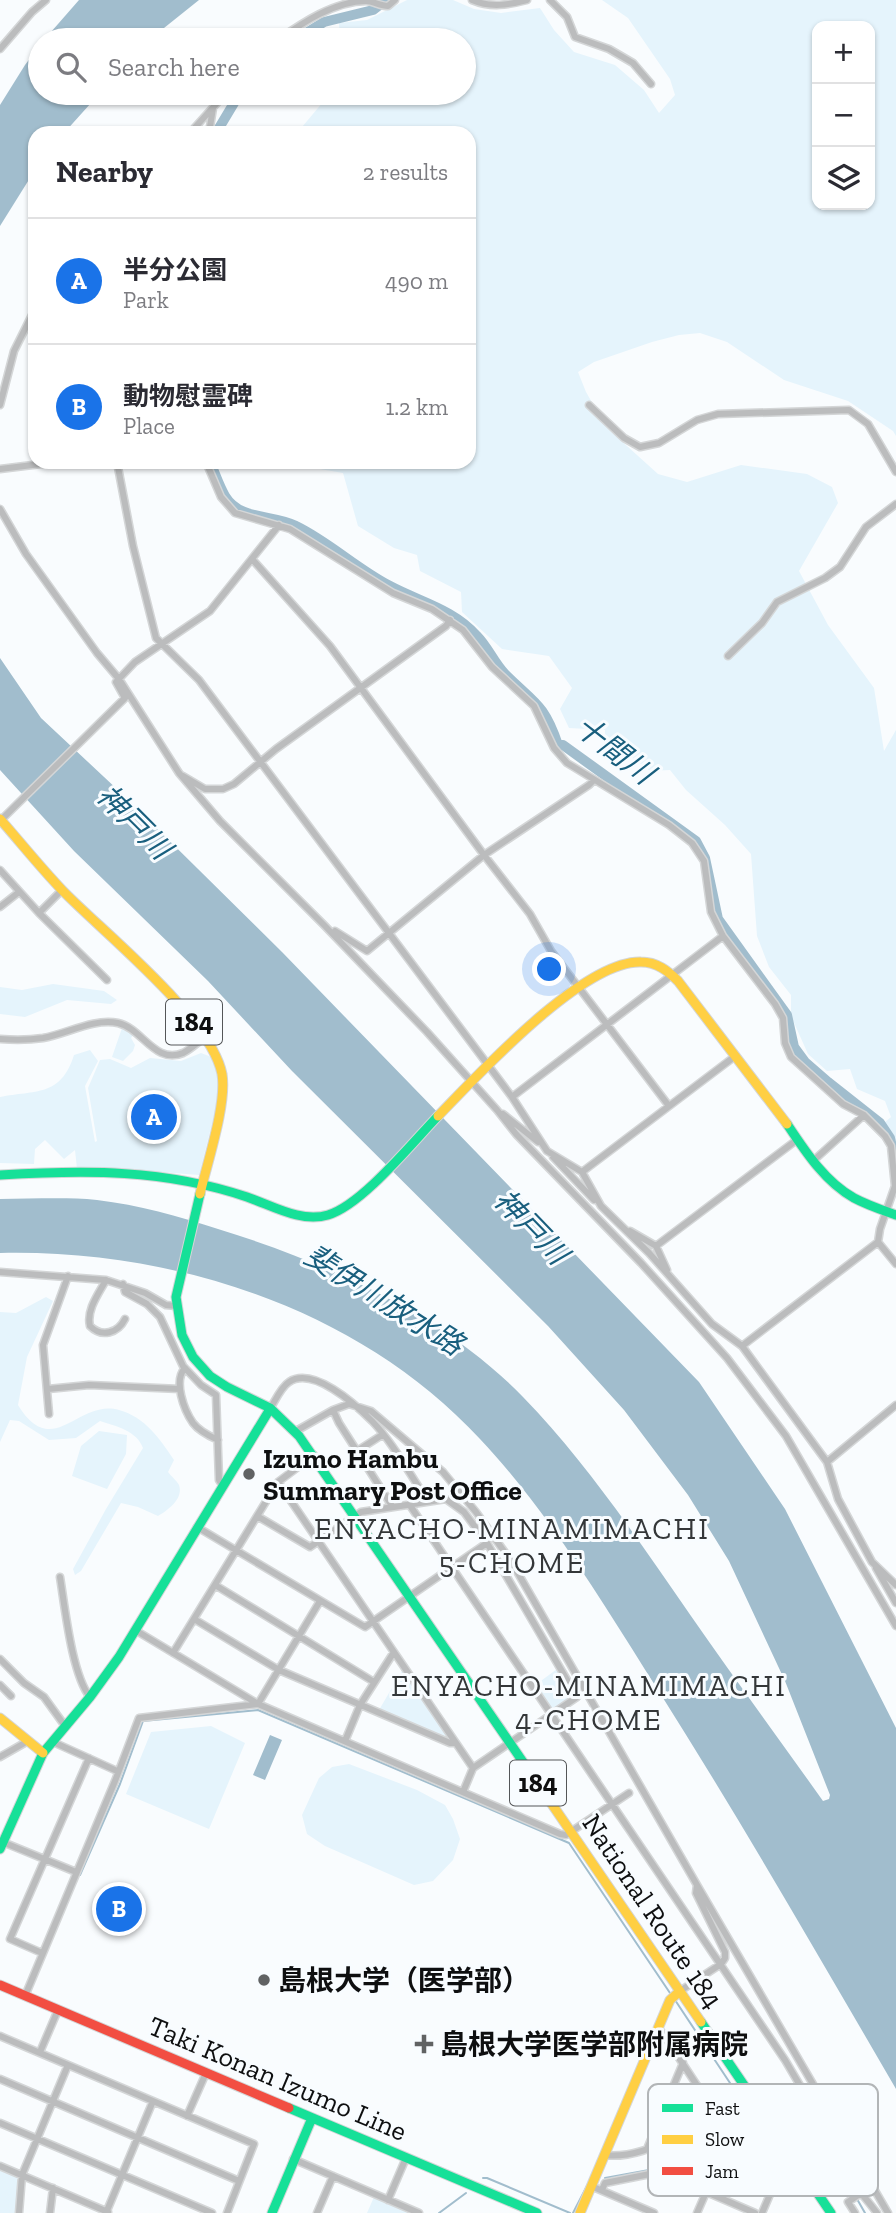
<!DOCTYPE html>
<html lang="en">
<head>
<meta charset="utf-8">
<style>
  body { margin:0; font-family:"Zilla Slab","Noto Sans JP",serif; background:#f7f7f7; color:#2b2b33 }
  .controls { position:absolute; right:21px; top:21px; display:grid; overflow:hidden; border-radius:14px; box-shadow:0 2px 5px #0004 }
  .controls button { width:63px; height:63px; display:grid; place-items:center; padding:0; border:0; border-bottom:2px solid #e1e1e2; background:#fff; color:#2b2b33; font:35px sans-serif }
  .you { position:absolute; left:550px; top:970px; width:24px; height:24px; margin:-18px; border:5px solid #fff; border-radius:50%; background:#1a73e8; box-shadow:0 0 0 10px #1a73e833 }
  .badge { display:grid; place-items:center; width:46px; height:46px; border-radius:50%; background:#1a73e8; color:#fff; font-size:23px; font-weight:700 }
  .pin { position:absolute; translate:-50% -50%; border:4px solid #fff; box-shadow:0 2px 7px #0006 }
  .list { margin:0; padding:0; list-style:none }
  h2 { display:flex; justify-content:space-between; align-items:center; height:91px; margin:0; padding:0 28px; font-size:30px }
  h2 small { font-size:23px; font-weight:400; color:#7c7c81 }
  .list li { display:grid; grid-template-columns:46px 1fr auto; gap:21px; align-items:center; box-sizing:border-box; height:126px; padding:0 28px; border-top:2px solid #e1e1e2 }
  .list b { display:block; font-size:26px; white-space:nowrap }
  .list p { margin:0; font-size:23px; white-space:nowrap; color:#7c7c81 }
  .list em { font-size:23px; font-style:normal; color:#7c7c81 }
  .icon { flex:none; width:38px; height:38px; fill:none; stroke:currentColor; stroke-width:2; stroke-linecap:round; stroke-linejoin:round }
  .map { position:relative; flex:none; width:896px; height:2213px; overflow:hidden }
  .search { position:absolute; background:#fff; box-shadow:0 2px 5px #0004; left:28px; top:28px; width:448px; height:77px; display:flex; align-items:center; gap:18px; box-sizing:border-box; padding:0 24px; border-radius:38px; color:#7c7c81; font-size:26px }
  .panel { position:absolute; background:#fff; box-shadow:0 2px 5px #0004; left:28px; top:126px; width:448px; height:343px; border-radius:21px }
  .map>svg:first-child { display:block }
  .green { fill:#e5f4fc; fill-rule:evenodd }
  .water { fill:#a1bdcd }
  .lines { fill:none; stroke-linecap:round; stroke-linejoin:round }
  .stream { stroke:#a1bdcd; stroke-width:2 }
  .river { stroke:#a1bdcd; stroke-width:10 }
  .street-casing { stroke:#d4d6d7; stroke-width:9 }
  .fast-casing { stroke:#d4d6d7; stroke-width:11 }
  .slow-casing { stroke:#d4d6d7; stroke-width:11 }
  .jam-casing { stroke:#d4d6d7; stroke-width:11 }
  .street { stroke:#bbbcbd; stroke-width:6 }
  .fast { stroke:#16e098; stroke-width:9 }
  .slow { stroke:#ffcf43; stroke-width:9 }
  .jam { stroke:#f24e42; stroke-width:9 }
  .poi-dot { fill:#606263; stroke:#f8fcff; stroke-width:2.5 }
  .labels { text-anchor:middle; stroke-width:6; stroke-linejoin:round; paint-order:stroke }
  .shield { fill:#f8fcff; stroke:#545658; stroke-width:2 }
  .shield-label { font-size:26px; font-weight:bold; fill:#0e0f10 }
  .poi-label { font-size:28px; font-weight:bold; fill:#0e0f10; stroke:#f8fcff; text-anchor:start }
  .street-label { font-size:28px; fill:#0e0f10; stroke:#f8fcff }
  .water-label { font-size:30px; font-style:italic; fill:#195f7e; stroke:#f8fcff }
  .neighbourhood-label { font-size:30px; letter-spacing:2px; fill:#343739; stroke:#f8fcff }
  .key { fill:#f8fcff; stroke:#b2b5b7; stroke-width:2 }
  .key-label { font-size:19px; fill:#0e0f10 }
</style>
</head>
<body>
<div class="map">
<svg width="896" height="2213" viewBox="0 0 896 2213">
  <rect width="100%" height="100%" fill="#f9fcfe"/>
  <!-- green -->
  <path class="green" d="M 407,0 L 453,0 L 474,9 L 501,13 L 540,8 L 554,30 L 574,52 L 615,65 L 644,90 L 659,113 L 675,95 L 670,79 L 628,18 L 602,0 L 896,0 L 896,436 L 893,431 L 848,401 L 784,380 L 727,342 L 700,333 L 679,335 L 652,342 L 594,362 L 578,372 L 586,392 L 606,427 L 658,474 L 687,482 L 741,465 L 807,474 L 832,487 L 838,503 L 799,571 L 828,625 L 874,688 L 884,751 L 896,730 L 896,1146 L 884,1123 L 891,1117 L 885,1101 L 857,1089 L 850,1069 L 827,1071 L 808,1054 L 791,1016 L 791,995 L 769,967 L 757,936 L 751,854 L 725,825 L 686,790 L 670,770 L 650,771 L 627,754 L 604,752 L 605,730 L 569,728 L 560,709 L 572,688 L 549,656 L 502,649 L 462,612 L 461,592 L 420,571 L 417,555 L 394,548 L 358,526 L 343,473 L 280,462 L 469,462 L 469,133 L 297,133 L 323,102 L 326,93 L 464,93 L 464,40 L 340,40 L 339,23 L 367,20 ZM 817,26 L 870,26 L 870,205 L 817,205 Z
    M 53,984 L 104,991 L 117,1000 L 111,1004 L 67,1000 L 25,1017 L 0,1014 L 0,987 L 22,990 Z
    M 122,1028 L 133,1035 L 131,1038 L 135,1045 L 133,1051 L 123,1061 L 112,1057 Z
    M 90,1050 L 98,1061 L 85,1086 L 95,1142 L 97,1141 L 88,1088 L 100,1060 L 110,1059 L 131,1068 L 150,1058 L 181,1061 L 201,1053 L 214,1058 L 220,1092 L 199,1175 L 135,1170 L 77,1169 L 75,1150 L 64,1159 L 45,1140 L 35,1149 L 34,1164 L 0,1163 L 0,1097 C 35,1090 61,1097 74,1055 Z
    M 46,1297 L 53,1301 L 27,1357 L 18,1405 C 53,1462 78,1398 119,1410 C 145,1417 160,1439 174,1460 L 168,1472 C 171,1476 177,1481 179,1485 C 184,1499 167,1511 158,1516 L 138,1507 L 121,1503 L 81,1571 L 75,1575 L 73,1569 L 106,1509 L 143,1448 C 137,1431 116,1426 100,1421 L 76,1438 L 49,1440 L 19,1421 L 10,1420 L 0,1442 L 0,1312 L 16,1313 Z
    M 99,1431 L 127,1435 L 126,1454 L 107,1489 L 72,1476 L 81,1446 Z
    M 403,1669 L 450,1738 L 448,1739 L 379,1710 Z
    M 557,1669 L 574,1697 L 555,1710 L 549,1709 L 534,1686 Z
    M 211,1726 L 245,1743 L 209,1829 L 126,1794 L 151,1732 Z
    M 349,1764 L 417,1790 L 445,1805 L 453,1819 L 460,1839 L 453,1860 L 433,1881 L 414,1885 L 325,1846 L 307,1834 L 302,1815 L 319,1778 L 332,1767 Z
    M 0,2168 L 17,2176 L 19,2179 L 16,2213 L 0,2213 Z
    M 374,2197 L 412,2213 L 367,2213 Z"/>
  <!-- water -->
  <path class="water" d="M 79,0 L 199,0 L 149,40 L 44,40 Z
    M 40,45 L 40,93 L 100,93 L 64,133 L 35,133 L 35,170 L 0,226 L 0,105 L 25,65 Z
    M 0,658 L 41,718 L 119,791 L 282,952 L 699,1382 L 785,1509 L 896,1728 L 896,2089 C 818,1955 741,1821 658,1690 C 604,1605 549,1512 480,1439 C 360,1309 174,1249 0,1253 L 0,1199 C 32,1199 66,1197 97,1200 C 139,1205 178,1216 218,1229 C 326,1262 444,1315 523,1397 C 587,1463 639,1541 691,1616 C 734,1678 779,1739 823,1801 L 829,1799 L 830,1795 L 785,1681 L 729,1561 L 688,1495 L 624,1410 L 548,1326 L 292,1071 L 208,981 L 74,851 L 0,770 Z
    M 270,1735 L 282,1740 L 265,1780 L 253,1775 Z"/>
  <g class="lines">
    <!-- stream -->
    <path class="stream" d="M 80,1875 L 120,1784 L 143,1721 L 258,1710 L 569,1843 L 672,1996
      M 675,2000 L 732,2086
      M 803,2157 C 824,2167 841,2174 854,2195
      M 483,2178 L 487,2178 L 570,2213
      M 605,2178 L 649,2170 L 697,2150 L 727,2141
      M 857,2199 L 865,2213
      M 439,2213 L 466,2193
      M 573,2213 L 590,2180"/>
    <!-- river -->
    <path class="river" d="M 295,40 L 324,22 L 373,10 L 386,0
      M 216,133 L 240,93
      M 210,462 C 215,473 219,486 225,496 C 240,521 273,514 296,526 C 329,542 357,569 390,586 C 420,602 453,609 477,636 C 488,647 494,663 505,674 C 534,703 544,703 558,745 L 563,745 L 696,841 L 705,858 L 718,919 L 787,1015 L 794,1047 L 805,1062 L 828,1082 L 880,1123 L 890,1138 L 896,1164
      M 738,2138 L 776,2147"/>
    <defs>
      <path id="street" d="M 472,0 C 491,8 508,5 527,0
        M 550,0 L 567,17 L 575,37 L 609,49 L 633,63 L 651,84
        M 278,40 C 302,23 335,1 366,1 C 373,1 380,6 388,6 L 395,0
        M 0,49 L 32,12 L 46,0
        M 190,133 L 226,93
        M 209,133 L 213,108
        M 0,405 L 14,351 L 35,309
        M 589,405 L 624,438 L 640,447 L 659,443 L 697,420 L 718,414 L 849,410 L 868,424 L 896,472
        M 117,462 L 133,546 L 156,638 L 199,680 L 512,1097 L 547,1151 L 582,1172 L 601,1206 L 649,1253 L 712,1324 L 742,1346 L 827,1462 L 838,1499 L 872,1562 L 896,1585
        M 206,462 L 221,497 L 235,513 L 290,529 L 393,593 L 432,609 L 463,630 L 492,667 L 534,706 L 554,748 L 567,763 L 669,825 L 692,843 L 704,861 L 711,912 L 723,936 L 775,1004 L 783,1018 L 785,1043 L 791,1057 L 843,1104 L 864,1115 L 885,1136 L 891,1146 L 895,1186 L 880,1229 L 878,1242 L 896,1264
        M 0,469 L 57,462
        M 0,509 L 26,554 L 97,653 L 119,679 L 179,773 L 220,821 L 324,925 L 427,1032 L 497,1110 L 516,1134 L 641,1263 L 727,1358 L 786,1436 L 896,1626
        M 252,559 L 330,646 L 484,855 L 530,914 L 551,951 L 669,1106
        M 728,656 L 762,623 L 777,602 L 825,578 L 840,567 L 866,527 L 896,504
        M 183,776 L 205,789 L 223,789 L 234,784 L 276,749 L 446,626 L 450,620
        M 1,820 L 125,698 L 116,682 L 135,662 L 210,611 L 279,525
        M 0,870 L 39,913 L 107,980
        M 0,907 L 19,892
        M 39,913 L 62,890
        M 335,931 L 367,951 L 484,855 L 589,785 L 593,781
        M 0,1039 C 15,1040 29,1040 43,1038 C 67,1034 93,1018 118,1023 C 142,1028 155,1065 183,1053 C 191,1049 198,1042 205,1037
        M 512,1097 L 723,936
        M 503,1114 L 538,1142
        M 553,1157 L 594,1200
        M 813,1161 L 864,1115
        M 582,1172 L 734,1057
        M 630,1231 L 656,1246 L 798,1139
        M 656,1246 L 667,1270
        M 0,1272 L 106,1280 L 145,1293 L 166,1305 L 176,1306
        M 106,1280 C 99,1293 86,1310 90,1326 C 102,1338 118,1333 125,1319
        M 123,1284 L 125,1292 L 147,1304 L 160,1317 L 183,1366 L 201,1385 L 216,1395 L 219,1480 L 223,1486
        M 742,1346 L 878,1242
        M 185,1368 C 173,1381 184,1410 193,1423 C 199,1431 209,1436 218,1440
        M 48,1389 L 89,1385 L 180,1389
        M 270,1409 C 275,1401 281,1387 289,1382 C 313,1366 355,1404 372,1421 C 394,1444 410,1475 428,1501
        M 333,1410 L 339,1423 L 392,1506
        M 49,1414 L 43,1345 L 68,1276
        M 296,1431 L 333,1410 L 349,1404 L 371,1411 L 443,1472 L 476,1512 L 511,1561 L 697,1885 L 696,1893 L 725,1952 L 725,1958 L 721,1964 L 680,1991
        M 357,1451 L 382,1435
        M 827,1462 L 896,1405
        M 278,1482 L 473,1768
        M 409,1504 L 785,2060 L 838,2150 L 838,2158 L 835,2166
        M 257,1516 L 310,1547 L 361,1512 L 446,1499 L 464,1512 L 487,1543 L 577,1697 L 473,1768 L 463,1792
        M 197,1527 L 365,1627 L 487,1543
        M 876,1568 L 896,1603
        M 60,1577 C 65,1608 72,1675 90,1697
        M 215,1585 L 374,1682
        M 194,1619 L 279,1670 L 450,1743 L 455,1743
        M 135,1630 L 258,1704 L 560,1834 L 566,1835 L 629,1793
        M 173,1653 L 278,1482 L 314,1455
        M 0,1659 L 24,1683 L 44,1697 L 65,1726
        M 0,1685 L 11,1696
        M 345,1741 L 360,1705 L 394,1652
        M 53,1742 L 117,1771
        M 0,1757 L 28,1741
        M 0,1841 L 76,1872
        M 697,1885 L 888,2213
        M 42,1953 L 10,1939 L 89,1758
        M 25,1996 L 115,1781 L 139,1718 L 258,1704 L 320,1601
        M 0,2036 L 254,2144 L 227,2213
        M 40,2052 L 58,2010
        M 0,2079 L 239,2181
        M 187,2116 L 206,2073
        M 0,2123 L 212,2213
        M 788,2148 C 829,2153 854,2183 877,2213
        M 647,2149 L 683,2063
        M 604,2155 C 633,2159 663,2143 688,2132 L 704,2096 L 662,2032 L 658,2030
        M 293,2159 L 419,2213
        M 0,2166 L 108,2212
        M 591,2186 L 654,2213
        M 602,2190 L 605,2183 L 660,2172 L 755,2213
        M 388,2200 L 406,2158
        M 19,2213 L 22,2175 L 68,2065
        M 50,2213 L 53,2188
        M 106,2213 L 153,2101
        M 317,2213 L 333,2176
        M 697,2213 L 722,2156 L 777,2178
        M 762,2213 L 777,2178 L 797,2165
        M 855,2213 L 848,2202 L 861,2193"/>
      <path id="fast" d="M 787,1124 C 805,1151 825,1182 854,1198 C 867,1205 882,1210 896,1215
        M 0,1175 C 86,1170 164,1169 247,1197 C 273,1206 301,1223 328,1215 C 362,1205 412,1143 438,1116
        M 200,1194 L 176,1297 L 182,1335 L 193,1357 L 210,1376 L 227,1387 L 270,1408 L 299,1436 L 534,1778
        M 0,1849 L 43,1753 L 90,1697 L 119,1657 L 270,1409
        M 701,2022 L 831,2213
        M 289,2108 L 537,2213
        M 272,2213 L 312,2118"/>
      <path id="slow" d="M 0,819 C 21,843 41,868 63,891 C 104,933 211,1018 222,1074 C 227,1104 207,1163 200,1194
        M 438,1116 C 478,1075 583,960 641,962 C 657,962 668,971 678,981 L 787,1124
        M 0,1718 L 43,1753
        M 534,1778 L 701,2022
        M 580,2213 L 670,2000 L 680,1991"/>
      <path id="jam" d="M 0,1985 L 289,2108"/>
    </defs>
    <!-- street casing -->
    <use href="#street" class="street-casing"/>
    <!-- fast casing -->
    <use href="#fast" class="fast-casing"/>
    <!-- slow casing -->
    <use href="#slow" class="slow-casing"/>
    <!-- jam casing -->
    <use href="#jam" class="jam-casing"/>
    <!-- street -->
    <use href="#street" class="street"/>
    <!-- fast -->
    <use href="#fast" class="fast"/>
    <!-- slow -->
    <use href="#slow" class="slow"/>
    <!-- jam -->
    <use href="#jam" class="jam"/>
  </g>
  <!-- markers -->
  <g class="poi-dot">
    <circle cx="249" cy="1474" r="7"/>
    <circle cx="264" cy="1980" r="7"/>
    <path d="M420.5 2033.5h7v7h7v7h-7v7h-7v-7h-7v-7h7z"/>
  </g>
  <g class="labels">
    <!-- shield labels -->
    <g class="shield">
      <rect x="166" y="999.5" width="56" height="45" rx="5"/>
      <rect x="510" y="1760.5" width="56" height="45" rx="5"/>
    </g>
    <g class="shield-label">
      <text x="194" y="1031">184</text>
      <text x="538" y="1792">184</text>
    </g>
    <!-- poi labels -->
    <g class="poi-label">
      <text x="263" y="1468">Izumo Hambu<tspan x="263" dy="32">Summary Post Office</tspan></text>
      <text x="278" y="1990">島根大学（医学部）</text>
      <text x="440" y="2054">島根大学医学部附属病院</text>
    </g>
    <!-- street labels -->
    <g class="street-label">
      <text transform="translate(653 1911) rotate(56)" y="10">National Route 184</text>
      <text transform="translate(278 2078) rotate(23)" y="10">Taki Konan Izumo Line</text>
    </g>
    <!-- water labels -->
    <g class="water-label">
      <text transform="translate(614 750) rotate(38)" y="10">十間川</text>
      <text transform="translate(134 822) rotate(45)" y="10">神戸川</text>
      <text transform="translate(531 1227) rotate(46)" y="10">神戸川</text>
      <text transform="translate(384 1300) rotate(32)" y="10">斐伊川放水路</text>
    </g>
    <!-- neighbourhood labels -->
    <g class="neighbourhood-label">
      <text x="512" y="1539">ENYACHO-MINAMIMACHI<tspan x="512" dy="34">5-CHOME</tspan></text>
      <text x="589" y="1696">ENYACHO-MINAMIMACHI<tspan x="589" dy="34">4-CHOME</tspan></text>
    </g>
  </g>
  <!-- legend -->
  <rect x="648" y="2084" width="230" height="112" rx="10" class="key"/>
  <rect x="662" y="2104" width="31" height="8" fill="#16e098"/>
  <rect x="662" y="2135" width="31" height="9" fill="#ffcf43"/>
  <rect x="662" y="2167" width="31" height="8" fill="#f24e42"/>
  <g class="key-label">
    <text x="705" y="2115">Fast</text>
    <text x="705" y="2146">Slow</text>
    <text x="705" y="2178">Jam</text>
  </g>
</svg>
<div class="controls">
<button>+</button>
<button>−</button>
<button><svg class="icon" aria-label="layers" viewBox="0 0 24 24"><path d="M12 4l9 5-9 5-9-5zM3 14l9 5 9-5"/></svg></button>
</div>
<div class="you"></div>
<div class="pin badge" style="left:154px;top:1117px">A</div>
<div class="pin badge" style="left:119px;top:1909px">B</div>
<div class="search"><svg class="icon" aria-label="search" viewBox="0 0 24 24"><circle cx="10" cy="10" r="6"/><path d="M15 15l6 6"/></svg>Search here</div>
<section class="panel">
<h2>Nearby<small>2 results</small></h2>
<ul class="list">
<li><span class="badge">A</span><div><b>半分公園</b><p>Park</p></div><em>490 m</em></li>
<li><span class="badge">B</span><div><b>動物慰霊碑</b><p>Place</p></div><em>1.2 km</em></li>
</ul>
</section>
</div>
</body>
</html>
